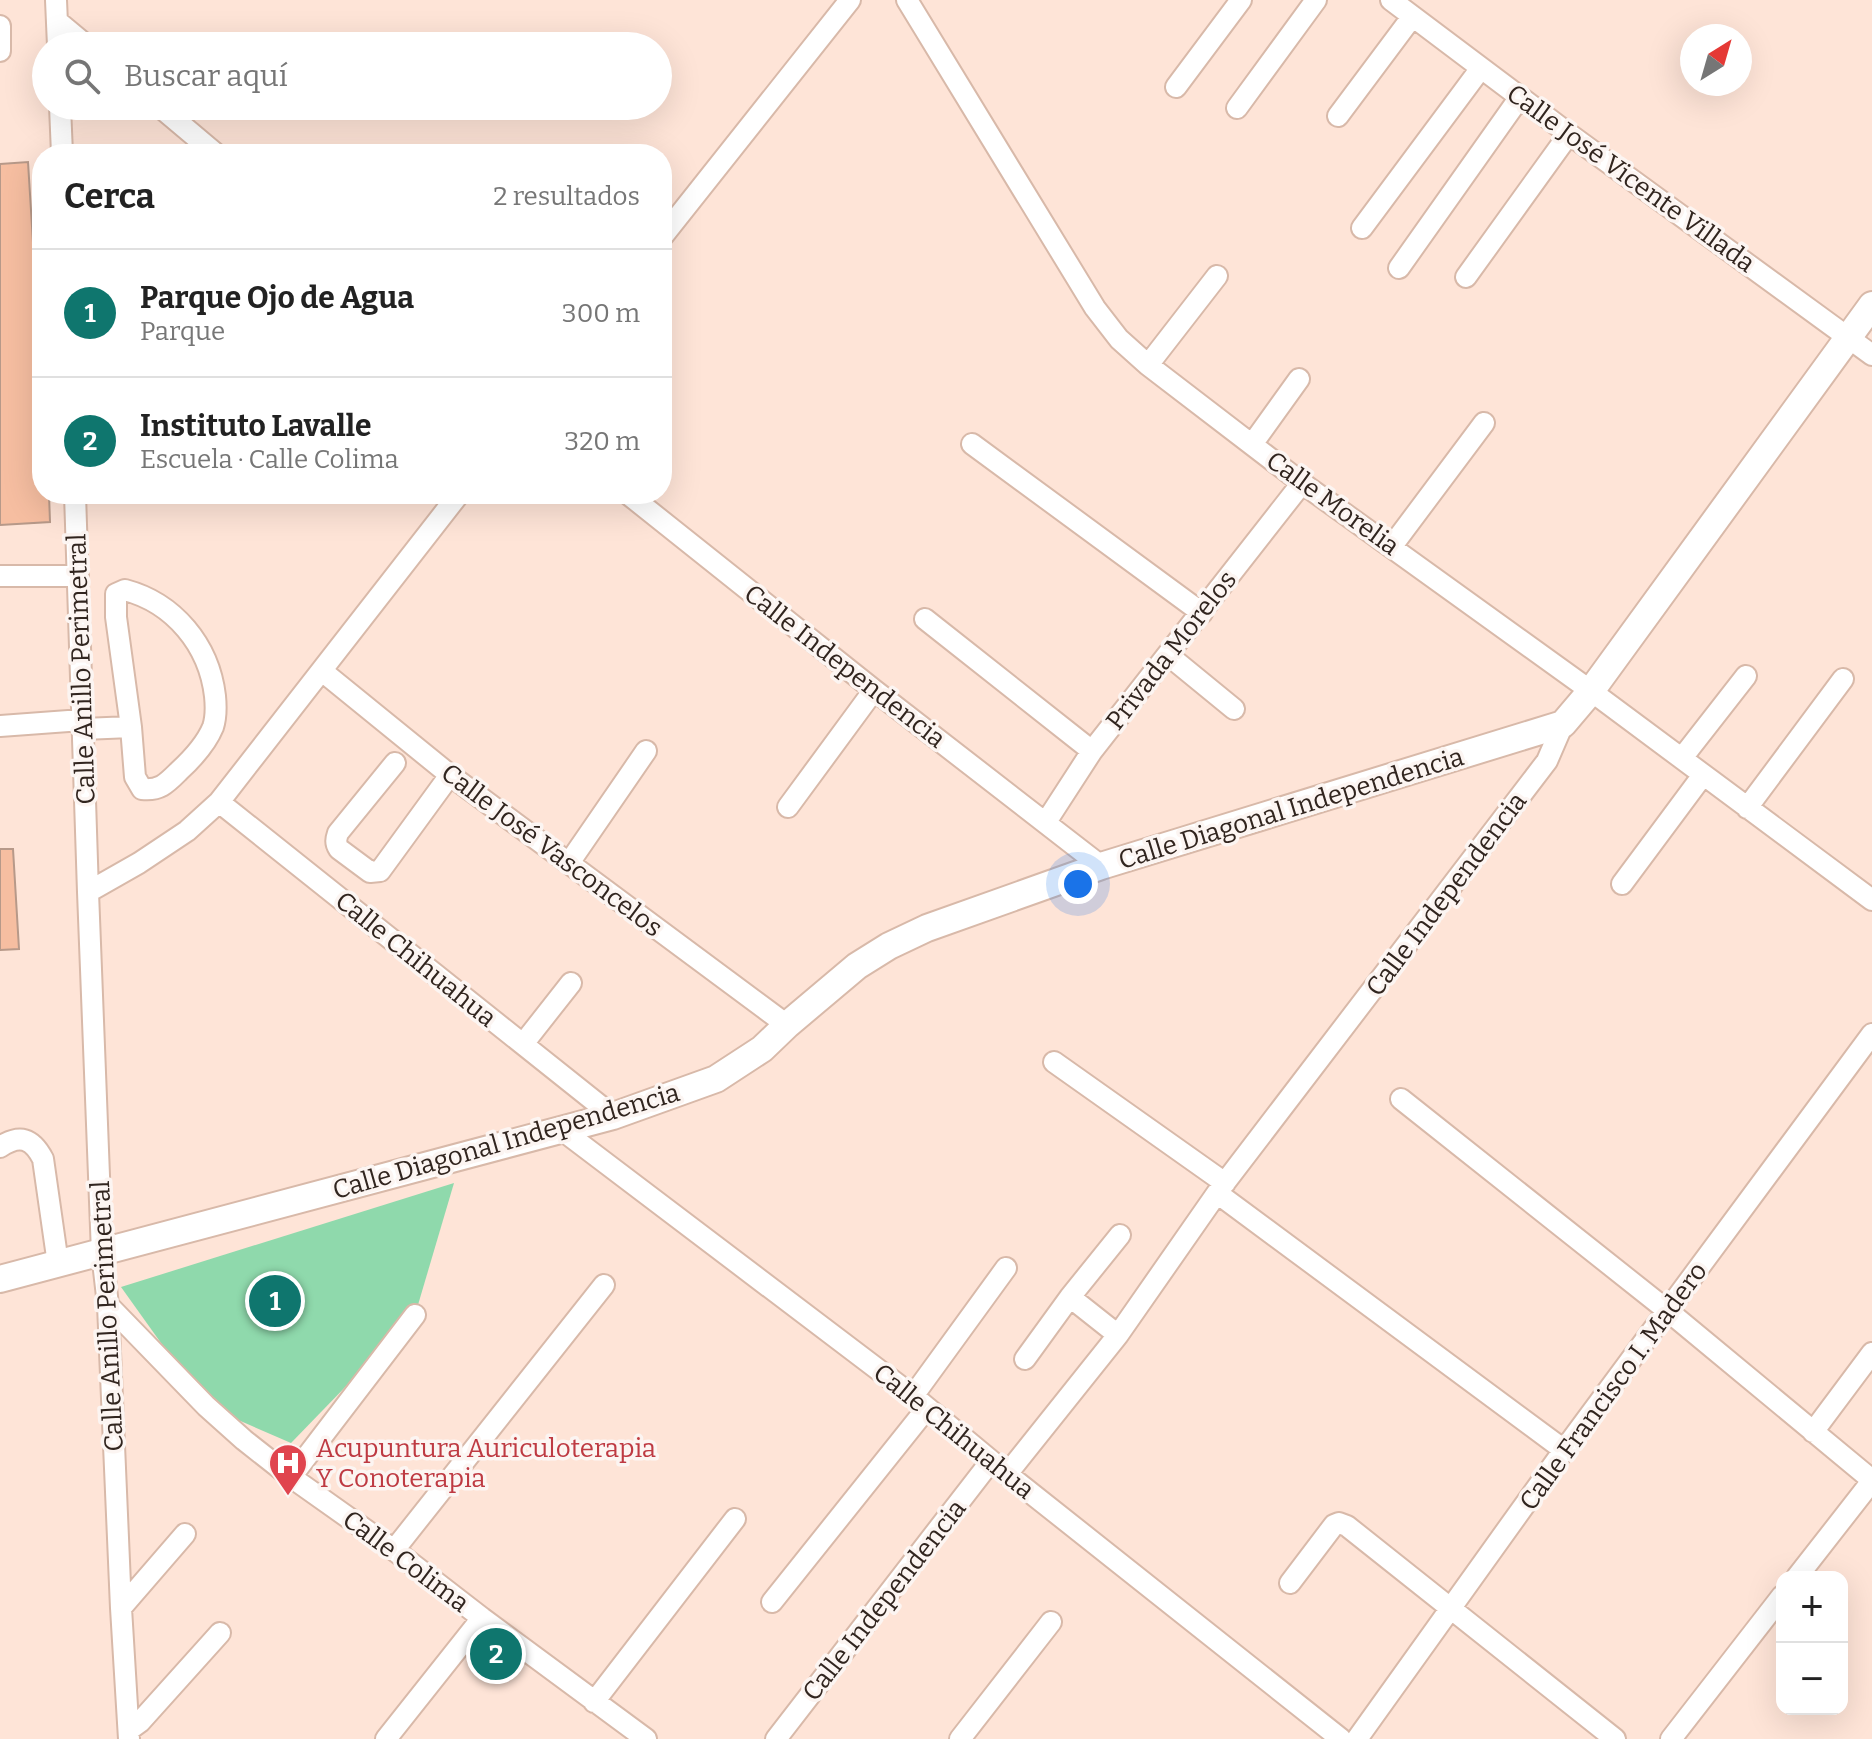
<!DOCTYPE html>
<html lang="es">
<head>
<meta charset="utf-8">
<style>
  body { margin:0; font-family:Bitter,serif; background:#f2f2f2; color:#222 }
  .controls { position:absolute; right:24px; bottom:24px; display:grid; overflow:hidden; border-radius:16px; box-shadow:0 8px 32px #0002 }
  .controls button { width:72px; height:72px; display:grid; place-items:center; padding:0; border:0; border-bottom:2px solid #e0e0e0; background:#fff; color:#222; font:40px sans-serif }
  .compass { position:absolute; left:1680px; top:24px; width:72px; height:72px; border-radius:50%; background:#fff; box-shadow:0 8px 32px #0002; rotate:37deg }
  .you { position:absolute; left:1078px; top:884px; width:28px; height:28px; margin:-20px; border:6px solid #fff; border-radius:50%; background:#1a73e8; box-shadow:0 0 0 12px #1a73e833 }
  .badge { display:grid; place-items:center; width:52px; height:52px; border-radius:50%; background:#0f766e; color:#fff; font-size:26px; font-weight:700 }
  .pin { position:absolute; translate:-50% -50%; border:4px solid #fff; box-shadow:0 2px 8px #0006 }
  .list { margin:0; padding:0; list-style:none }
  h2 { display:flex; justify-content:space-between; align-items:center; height:104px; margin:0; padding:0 32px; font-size:34px }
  h2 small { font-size:26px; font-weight:400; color:#767676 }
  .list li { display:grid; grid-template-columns:52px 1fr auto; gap:24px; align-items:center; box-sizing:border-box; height:128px; padding:0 32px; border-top:2px solid #e0e0e0 }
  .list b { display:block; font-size:30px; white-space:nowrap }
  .list p { margin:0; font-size:26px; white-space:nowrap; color:#767676 }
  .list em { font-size:26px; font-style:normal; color:#767676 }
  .icon { flex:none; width:44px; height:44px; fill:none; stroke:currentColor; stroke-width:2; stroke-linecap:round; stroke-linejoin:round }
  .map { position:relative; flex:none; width:1872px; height:1739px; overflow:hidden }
  .search { position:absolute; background:#fff; box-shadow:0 8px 32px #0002; left:32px; top:32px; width:640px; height:88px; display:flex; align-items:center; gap:20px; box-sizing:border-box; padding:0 28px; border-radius:44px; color:#767676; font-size:30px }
  .panel { position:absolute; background:#fff; box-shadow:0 8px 32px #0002; left:32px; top:144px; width:640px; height:360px; border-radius:32px }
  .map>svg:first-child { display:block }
  .green { fill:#8fd9ac }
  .building { fill:#f6bea1; stroke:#b79989; stroke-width:2 }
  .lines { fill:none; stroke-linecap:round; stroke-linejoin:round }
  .minor-casing { stroke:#d8b9a9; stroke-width:24 }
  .major-casing { stroke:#d8b9a9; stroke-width:30 }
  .minor { stroke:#fff; stroke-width:20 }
  .major { stroke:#fff; stroke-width:26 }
  .labels { text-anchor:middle; stroke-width:7; stroke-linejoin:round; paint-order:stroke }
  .street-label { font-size:26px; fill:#31251f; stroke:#fcf5f2 }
  .health-label { font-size:26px; fill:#be3a42; stroke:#fcf5f2; text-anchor:start }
</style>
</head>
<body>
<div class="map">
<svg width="1872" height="1739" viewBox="0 0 1872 1739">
  <rect width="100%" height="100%" fill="#fee4d7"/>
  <!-- green -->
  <path class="green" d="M 454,1183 L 415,1315 L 291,1443 L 206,1406 L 121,1287 Z"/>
  <!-- building -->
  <path class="building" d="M 28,162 L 42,387 L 42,494 L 49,494 L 50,522 L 0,525 L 0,164 Z
    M 0,849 L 13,849 L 19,949 L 0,950 Z"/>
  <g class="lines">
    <defs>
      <path id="minor" d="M 56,0 L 58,46
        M 907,0 L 1095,308 L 1119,339 L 1148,365 L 1302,483 L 1591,691 L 1872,900
        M 1391,0 L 1569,134 L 1872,355
        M 57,21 L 87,46
        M 0,26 L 0,51
        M 1176,87 L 1241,0
        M 60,106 L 62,154
        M 159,106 L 216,154
        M 1237,108 L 1316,0
        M 1338,116 L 1412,17
        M 1362,228 L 1481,68
        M 662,237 L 850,0
        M 1399,268 L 1520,97
        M 1466,277 L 1569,134
        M 1148,365 L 1217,276
        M 1253,443 L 1299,379
        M 972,444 L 1202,613
        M 75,494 L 88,892 L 102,1253 L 108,1305 L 121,1608 L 129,1739
        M 628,494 L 874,690 L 1101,866
        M 1392,546 L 1484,423
        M 0,576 L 78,576
        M 125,590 C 174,603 209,645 215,696 C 216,706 216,718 213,727 C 206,744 192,759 179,771 C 167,783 160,791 142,789 L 135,777 L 131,727 L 116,617 L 116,594 Z
        M 925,619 L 1092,751
        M 1168,655 L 1234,709
        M 322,671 L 450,775 L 787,1025
        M 0,726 L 82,720
        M 83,729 L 131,727
        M 1682,758 L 1746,676
        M 395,763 L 338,833 C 336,839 335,843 339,849 L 370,872 L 380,871 L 450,775
        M 219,802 L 613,1116
        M 788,807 L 874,690
        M 1747,808 L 1843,679
        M 1046,822 L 1092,751 L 1302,483
        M 569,863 L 646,751
        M 1622,884 L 1703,775
        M 88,892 L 139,863 L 187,831 L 219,802 L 459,494
        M 523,1044 L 571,983
        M 1054,1062 L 1225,1183
        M 1401,1099 L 1668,1311 L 1872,1480
        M 562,1130 L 913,1396 L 1007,1474 L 1341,1739
        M 0,1147 C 20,1134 32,1138 43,1159 L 58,1264
        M 1217,1193 L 1564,1450
        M 1070,1297 L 1118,1335
        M 108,1305 L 206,1406 L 244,1440 L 291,1477 L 394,1550 L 482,1618 L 646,1739
        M 1025,1359 L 1070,1297 L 1120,1235
        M 913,1396 L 1006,1268
        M 1813,1432 L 1872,1353
        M 1007,1474 L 1118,1335 L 1217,1193 L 1547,761 L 1563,724
        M 291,1477 L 415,1315
        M 394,1550 L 604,1285
        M 1797,1577 L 1872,1481
        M 1290,1583 L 1334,1525 L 1339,1523 L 1347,1526 L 1615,1739
        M 772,1602 L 927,1408
        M 121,1608 L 185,1534
        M 594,1702 L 735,1519
        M 129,1730 L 140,1722 L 220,1633
        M 386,1739 L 482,1618
        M 776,1739 L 991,1461
        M 960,1739 L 1051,1622
        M 1357,1739 L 1564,1450 L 1872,1034
        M 1671,1739 L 1782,1596"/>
      <path id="major" d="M 0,1279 L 613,1116 L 716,1079 L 762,1049 L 787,1025 L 857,966 L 889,946 L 927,928 L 1101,866 L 1563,724 L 1591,691 L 1872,305"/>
    </defs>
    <!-- minor casing -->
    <use href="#minor" class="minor-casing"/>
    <!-- major casing -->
    <use href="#major" class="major-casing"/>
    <!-- minor -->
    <use href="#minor" class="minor"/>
    <!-- major -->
    <use href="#major" class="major"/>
  </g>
  <!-- icons -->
  <defs>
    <symbol id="hospital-pin" viewBox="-11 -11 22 30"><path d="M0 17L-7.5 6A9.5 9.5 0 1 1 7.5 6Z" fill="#e0444e" stroke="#fcf5f2"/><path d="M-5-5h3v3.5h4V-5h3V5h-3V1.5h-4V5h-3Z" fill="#fff"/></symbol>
  </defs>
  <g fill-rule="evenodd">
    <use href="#hospital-pin" x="266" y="1441" width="44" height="60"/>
  </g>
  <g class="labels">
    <!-- street labels -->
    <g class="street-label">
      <text transform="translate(1631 178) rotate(36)" y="9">Calle José Vicente Villada</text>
      <text transform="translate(1333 503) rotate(36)" y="9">Calle Morelia</text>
      <text transform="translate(1171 650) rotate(-52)" y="9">Privada Morelos</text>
      <text transform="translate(845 666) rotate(38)" y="9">Calle Independencia</text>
      <text transform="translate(81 669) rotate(-92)" y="9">Calle Anillo Perimetral</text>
      <text transform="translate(1291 808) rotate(-17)" y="9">Calle Diagonal Independencia</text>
      <text transform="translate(552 850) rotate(37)" y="9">Calle José Vasconcelos</text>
      <text transform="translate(1446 894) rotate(-53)" y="9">Calle Independencia</text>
      <text transform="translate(416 959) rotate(39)" y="9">Calle Chihuahua</text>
      <text transform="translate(506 1141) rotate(-16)" y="9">Calle Diagonal Independencia</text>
      <text transform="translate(107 1316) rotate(-93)" y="9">Calle Anillo Perimetral</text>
      <text transform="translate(1613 1386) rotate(-54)" y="9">Calle Francisco I. Madero</text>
      <text transform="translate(954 1431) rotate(39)" y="9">Calle Chihuahua</text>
      <text transform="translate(406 1561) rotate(37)" y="9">Calle Colima</text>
      <text transform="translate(884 1600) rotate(-52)" y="9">Calle Independencia</text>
    </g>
    <!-- health labels -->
    <g class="health-label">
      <text x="316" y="1457">Acupuntura Auriculoterapia<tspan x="316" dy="30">Y Conoterapia</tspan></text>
    </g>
  </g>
</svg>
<div class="controls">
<button>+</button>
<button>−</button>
</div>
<svg class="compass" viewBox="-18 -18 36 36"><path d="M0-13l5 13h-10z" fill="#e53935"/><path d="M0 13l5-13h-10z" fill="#767676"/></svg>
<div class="you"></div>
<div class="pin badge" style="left:275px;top:1301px">1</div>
<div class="pin badge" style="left:496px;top:1654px">2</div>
<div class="search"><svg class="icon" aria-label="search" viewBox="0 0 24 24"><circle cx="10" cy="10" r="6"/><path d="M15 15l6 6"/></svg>Buscar aquí</div>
<section class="panel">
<h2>Cerca<small>2 resultados</small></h2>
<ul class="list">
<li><span class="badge">1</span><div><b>Parque Ojo de Agua</b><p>Parque</p></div><em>300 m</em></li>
<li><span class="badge">2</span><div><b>Instituto Lavalle</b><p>Escuela · Calle Colima</p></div><em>320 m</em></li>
</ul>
</section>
</div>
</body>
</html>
